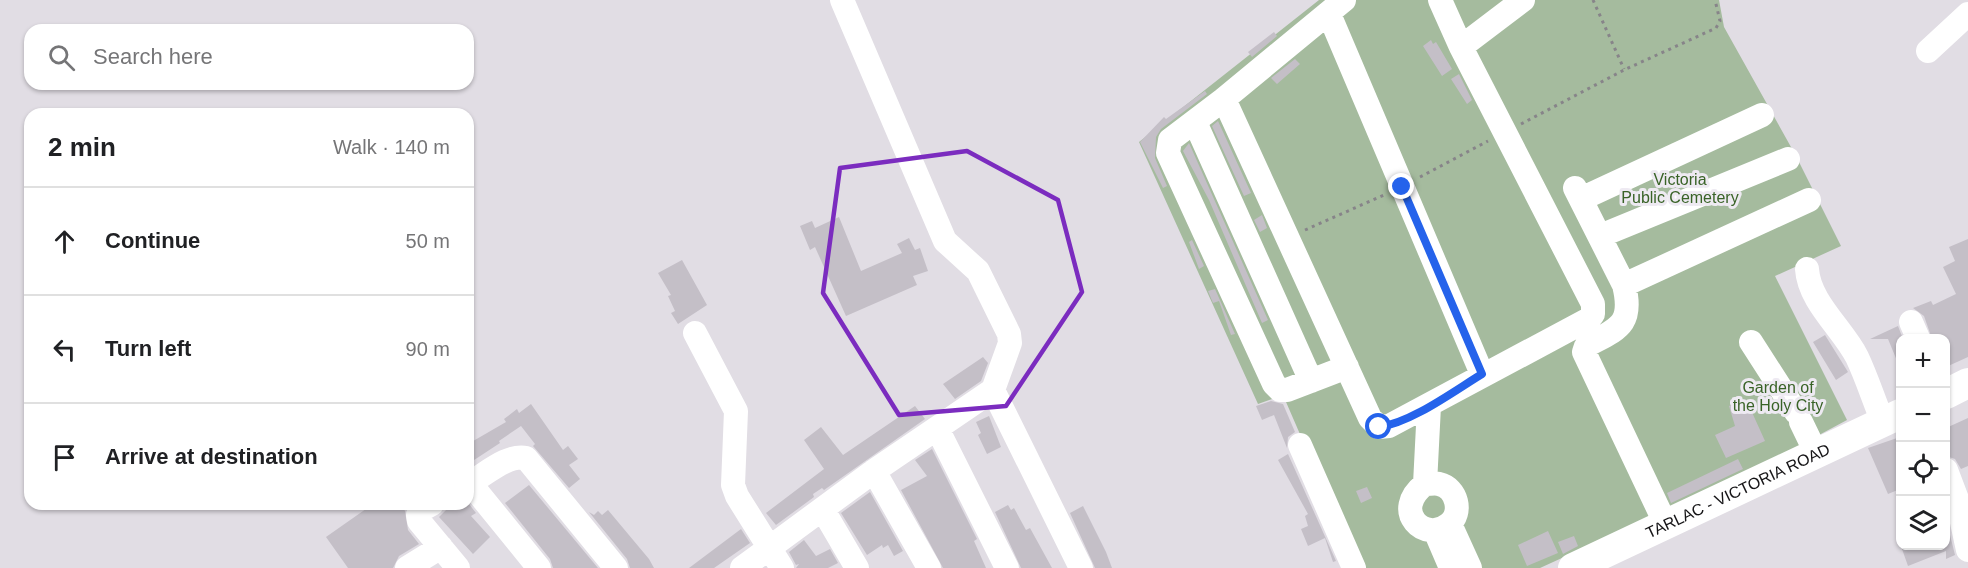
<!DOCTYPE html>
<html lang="en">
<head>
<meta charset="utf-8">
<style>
  body { margin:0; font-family:Helvetica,sans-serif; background:#f6f6f6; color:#202124 }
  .controls { position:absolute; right:18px; bottom:18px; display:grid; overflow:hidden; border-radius:12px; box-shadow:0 2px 4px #0004 }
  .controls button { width:54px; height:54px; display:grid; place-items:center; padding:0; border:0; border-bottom:2px solid #e0e0e0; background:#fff; color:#202124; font:30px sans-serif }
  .stop { position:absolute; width:18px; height:18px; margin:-14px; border:4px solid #2563eb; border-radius:50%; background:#fff }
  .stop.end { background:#2563eb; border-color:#fff; box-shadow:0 2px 6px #0008 }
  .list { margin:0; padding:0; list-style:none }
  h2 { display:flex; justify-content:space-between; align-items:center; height:78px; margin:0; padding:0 24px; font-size:26px }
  h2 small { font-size:20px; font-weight:400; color:#757577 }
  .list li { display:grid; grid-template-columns:39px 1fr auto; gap:18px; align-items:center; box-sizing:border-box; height:108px; padding:0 24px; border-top:2px solid #e0e0e0 }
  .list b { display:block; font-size:22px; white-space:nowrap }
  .list em { font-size:20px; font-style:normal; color:#757577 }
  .icon { flex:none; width:33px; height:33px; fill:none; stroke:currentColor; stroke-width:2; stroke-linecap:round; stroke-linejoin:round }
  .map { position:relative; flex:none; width:1968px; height:568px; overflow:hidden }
  .search { position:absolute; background:#fff; box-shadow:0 2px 4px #0004; left:24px; top:24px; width:450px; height:66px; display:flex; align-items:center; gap:15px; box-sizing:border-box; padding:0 21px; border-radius:18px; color:#757577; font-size:22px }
  .panel { position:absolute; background:#fff; box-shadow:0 2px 4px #0004; left:24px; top:108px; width:450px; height:402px; border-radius:18px }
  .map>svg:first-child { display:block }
  .green { fill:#a5bb9e }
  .building { fill:#c4bfc7 }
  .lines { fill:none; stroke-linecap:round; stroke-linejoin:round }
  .path { stroke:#878489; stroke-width:3; stroke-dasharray:3 4.5; stroke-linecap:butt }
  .minor { stroke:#fff; stroke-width:24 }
  .major { stroke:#fff; stroke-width:30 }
  .route { stroke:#2563eb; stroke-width:8 }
  .marked { fill:none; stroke:#7b2cbf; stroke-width:4.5; stroke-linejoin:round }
  .labels { text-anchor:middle; stroke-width:6; stroke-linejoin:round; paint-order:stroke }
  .park-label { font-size:16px; fill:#396327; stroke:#eeeaf2 }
  .street-label { font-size:16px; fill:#161517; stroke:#eeeaf2 }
</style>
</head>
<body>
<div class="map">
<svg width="1968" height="568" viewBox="0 0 1968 568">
  <rect width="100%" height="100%" fill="#e1dde4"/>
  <!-- green -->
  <path class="green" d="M 1319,0 L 1719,0 L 1724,27 L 1796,156 L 1841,246 L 1775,276 L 1847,420 L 1746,474 L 1540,568 L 1358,568 L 1283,395 L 1258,404 L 1139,142 Z"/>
  <!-- building -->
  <path class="building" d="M 1274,32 L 1277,36 L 1252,57 L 1248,52 Z
    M 1431,40 L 1433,44 L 1436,42 L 1452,69 L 1442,76 L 1423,46 Z
    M 1295,59 L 1300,64 L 1277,84 L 1271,78 Z
    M 1459,74 L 1472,100 L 1467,104 L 1451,79 Z
    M 1205,91 L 1207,94 L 1161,129 L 1156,137 L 1155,158 L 1167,186 L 1163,188 L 1140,142 L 1164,117 L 1166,119 Z
    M 1218,121 L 1251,193 L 1244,196 L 1212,126 Z
    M 1189,143 L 1268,320 L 1262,323 L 1209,200 L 1183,151 Z
    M 1262,215 L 1267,228 L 1260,232 L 1254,220 Z
    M 839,217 L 861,271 L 902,253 L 897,244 L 909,238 L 915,250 L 920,248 L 928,271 L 913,276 L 917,285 L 846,316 L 815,247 L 810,250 L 800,226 L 812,221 L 815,228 Z
    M 1968,239 L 1968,357 L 1946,367 L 1946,339 L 1932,339 L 1924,316 L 1913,308 L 1931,301 L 1933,305 L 1956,294 L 1943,267 L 1955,261 L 1949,247 Z
    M 1192,240 L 1204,266 L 1199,269 L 1189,242 Z
    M 682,260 L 707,305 L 678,324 L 671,313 L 675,311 L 668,296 L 671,295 L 658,273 Z
    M 1215,289 L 1235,334 L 1231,335 L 1219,301 L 1213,303 L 1208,291 Z
    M 1898,326 L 1903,339 L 1900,339 L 1900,368 L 1888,339 L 1870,339 Z
    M 1825,335 L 1848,372 L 1836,380 L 1813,342 Z
    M 983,357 L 988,363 L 981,381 L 955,399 L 943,384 Z
    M 1746,399 L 1765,441 L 1726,458 L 1715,435 L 1735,426 L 1729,406 Z
    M 1271,401 L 1283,404 L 1295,432 L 1288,437 L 1287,448 L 1274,415 L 1262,420 L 1256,406 Z
    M 531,404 L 563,450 L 568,446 L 578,459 L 569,465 L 580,479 L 569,488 L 533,446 L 535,444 L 521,426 L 499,441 L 500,443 L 468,464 L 468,444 L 506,422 L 504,419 L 517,409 L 519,413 Z
    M 915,406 L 925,419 L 824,490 L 822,488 L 813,494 L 814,497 L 776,525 L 766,513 L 824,469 L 804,440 L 821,427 L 843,455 Z
    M 989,416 L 1001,447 L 987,454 L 978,435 L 981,433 L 976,422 Z
    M 1968,418 L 1968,466 L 1961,469 L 1955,459 L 1946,456 L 1946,428 Z
    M 1900,437 L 1900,489 L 1888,494 L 1868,448 Z
    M 932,449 L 977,539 L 974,541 L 986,568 L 943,568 L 901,490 L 927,476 L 915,460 Z
    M 1288,454 L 1336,561 L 1333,562 L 1325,538 L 1308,546 L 1301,529 L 1308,526 L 1305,516 L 1308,514 L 1278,460 Z
    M 1738,459 L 1743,469 L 1671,503 L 1667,493 Z
    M 529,485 L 598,568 L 553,568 L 550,559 L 505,503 Z
    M 1367,487 L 1372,498 L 1361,503 L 1356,491 Z
    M 870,492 L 903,551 L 894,556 L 888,545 L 883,548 L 882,545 L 867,555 L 841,513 Z
    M 373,504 L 401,504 L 405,511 L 408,530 L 419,544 L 399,556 L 393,568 L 348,568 L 326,537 Z
    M 452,504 L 469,504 L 476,513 L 471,516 L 490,537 L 473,554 L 439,517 Z
    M 1008,505 L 1011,510 L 1014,508 L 1026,530 L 1030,528 L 1052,568 L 1021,568 L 995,512 Z
    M 1083,506 L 1106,552 L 1112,568 L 1095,568 L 1070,513 Z
    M 608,510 L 649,559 L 654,568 L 630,568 L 627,559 L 589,512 L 594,515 L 598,511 L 602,515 Z
    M 741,529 L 750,543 L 714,568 L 689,568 Z
    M 1548,531 L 1558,553 L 1527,566 L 1518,545 Z
    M 1950,535 L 1955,555 L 1946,559 L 1946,551 L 1908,566 L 1902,549 L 1910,546 L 1946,546 L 1946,537 Z
    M 1574,536 L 1578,546 L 1563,554 L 1558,542 Z
    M 804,540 L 816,556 L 830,549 L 838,563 L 828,568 L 796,568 L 799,564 L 796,565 L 789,552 Z"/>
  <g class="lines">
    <!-- path -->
    <path class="path" d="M 1593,0 L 1624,69
      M 1521,124 L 1624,70 L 1716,28 L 1720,21 L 1715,0
      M 1420,177 L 1488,141
      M 1305,230 L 1384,195"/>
    <!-- minor -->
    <path class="minor" d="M 1344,0 L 1224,99 L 1170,140 L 1168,153 L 1274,384 L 1280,390 L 1287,390 L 1347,367
      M 1329,14 L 1482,374
      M 1461,47 L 1523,0
      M 1928,51 L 1968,14
      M 1224,99 L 1370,418 L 1379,427 L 1389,426 L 1589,319 L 1593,314 L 1593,304 L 1461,47 L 1440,0
      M 1195,122 L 1311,381
      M 1575,188 L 1624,285 C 1634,326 1617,329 1586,346 L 1584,352 L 1666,525
      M 1581,199 L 1762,115
      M 1600,236 L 1788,159
      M 1807,269 C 1809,302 1843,329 1857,357 C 1867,378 1874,401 1883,422
      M 1624,285 L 1809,200
      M 1911,322 L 1918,338
      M 695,333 L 736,411 L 733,485 L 737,496 L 782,568
      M 1751,342 L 1796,412
      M 993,390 L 1081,568
      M 1801,422 L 1816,453
      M 937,428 L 1007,568
      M 1300,445 L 1354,568
      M 1946,470 L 1957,499 L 1968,550
      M 874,471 L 929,568
      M 470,483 L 539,568
      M 468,484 C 485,475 507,454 526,458 L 616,568
      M 1425,484 C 1430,484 1435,483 1439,484 C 1457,488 1463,513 1449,524 C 1425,544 1390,511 1425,484 L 1429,406
      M 432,504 L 421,510 L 418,515 L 419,521 L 458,568
      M 823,510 L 857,568
      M 1450,524 L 1470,568
      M 1436,533 L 1451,568
      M 407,568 L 441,547
      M 742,568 L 874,471 L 993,390 L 1010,343 L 1009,334 L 978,271 L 945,241 L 842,0"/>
    <!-- major -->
    <g class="major">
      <path d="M 1946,394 L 1968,383"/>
      <path id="s1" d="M 1573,568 L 1900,414"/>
    </g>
  </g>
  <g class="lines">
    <!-- route -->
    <path class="route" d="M 1379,427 C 1411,423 1454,391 1482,374 L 1402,187"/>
  </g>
  <!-- marked area -->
  <path class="marked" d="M 967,151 L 1058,200 L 1082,292 L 1006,406 L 899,415 L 823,293 L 840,168 Z"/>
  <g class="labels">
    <!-- park labels -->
    <g class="park-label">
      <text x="1680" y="185">Victoria<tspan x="1680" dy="18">Public Cemetery</tspan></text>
      <text x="1778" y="393">Garden of<tspan x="1778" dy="18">the Holy City</tspan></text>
    </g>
    <!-- street labels -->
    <g class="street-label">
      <text dy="6" stroke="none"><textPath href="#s1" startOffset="182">TARLAC - VICTORIA ROAD</textPath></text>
    </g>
  </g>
</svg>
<div class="controls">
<button>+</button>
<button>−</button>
<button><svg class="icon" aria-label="locate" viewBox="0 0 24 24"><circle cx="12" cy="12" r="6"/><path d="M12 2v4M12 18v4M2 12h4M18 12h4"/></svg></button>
<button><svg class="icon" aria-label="layers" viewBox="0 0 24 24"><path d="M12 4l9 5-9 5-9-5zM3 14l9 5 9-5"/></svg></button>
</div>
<div class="stop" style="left:1379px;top:427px"></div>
<div class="stop end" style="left:1402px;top:187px"></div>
<div class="search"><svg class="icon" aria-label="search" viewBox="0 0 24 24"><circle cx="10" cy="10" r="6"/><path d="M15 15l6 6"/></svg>Search here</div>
<section class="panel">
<h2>2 min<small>Walk · 140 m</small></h2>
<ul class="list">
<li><svg class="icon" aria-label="ahead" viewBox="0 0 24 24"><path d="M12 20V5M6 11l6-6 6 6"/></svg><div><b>Continue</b></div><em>50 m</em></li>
<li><svg class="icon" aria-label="left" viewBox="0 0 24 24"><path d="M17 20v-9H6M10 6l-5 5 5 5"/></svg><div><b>Turn left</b></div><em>90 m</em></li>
<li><svg class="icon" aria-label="arrive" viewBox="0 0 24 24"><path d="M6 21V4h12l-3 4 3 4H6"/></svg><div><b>Arrive at destination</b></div></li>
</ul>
</section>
</div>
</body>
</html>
